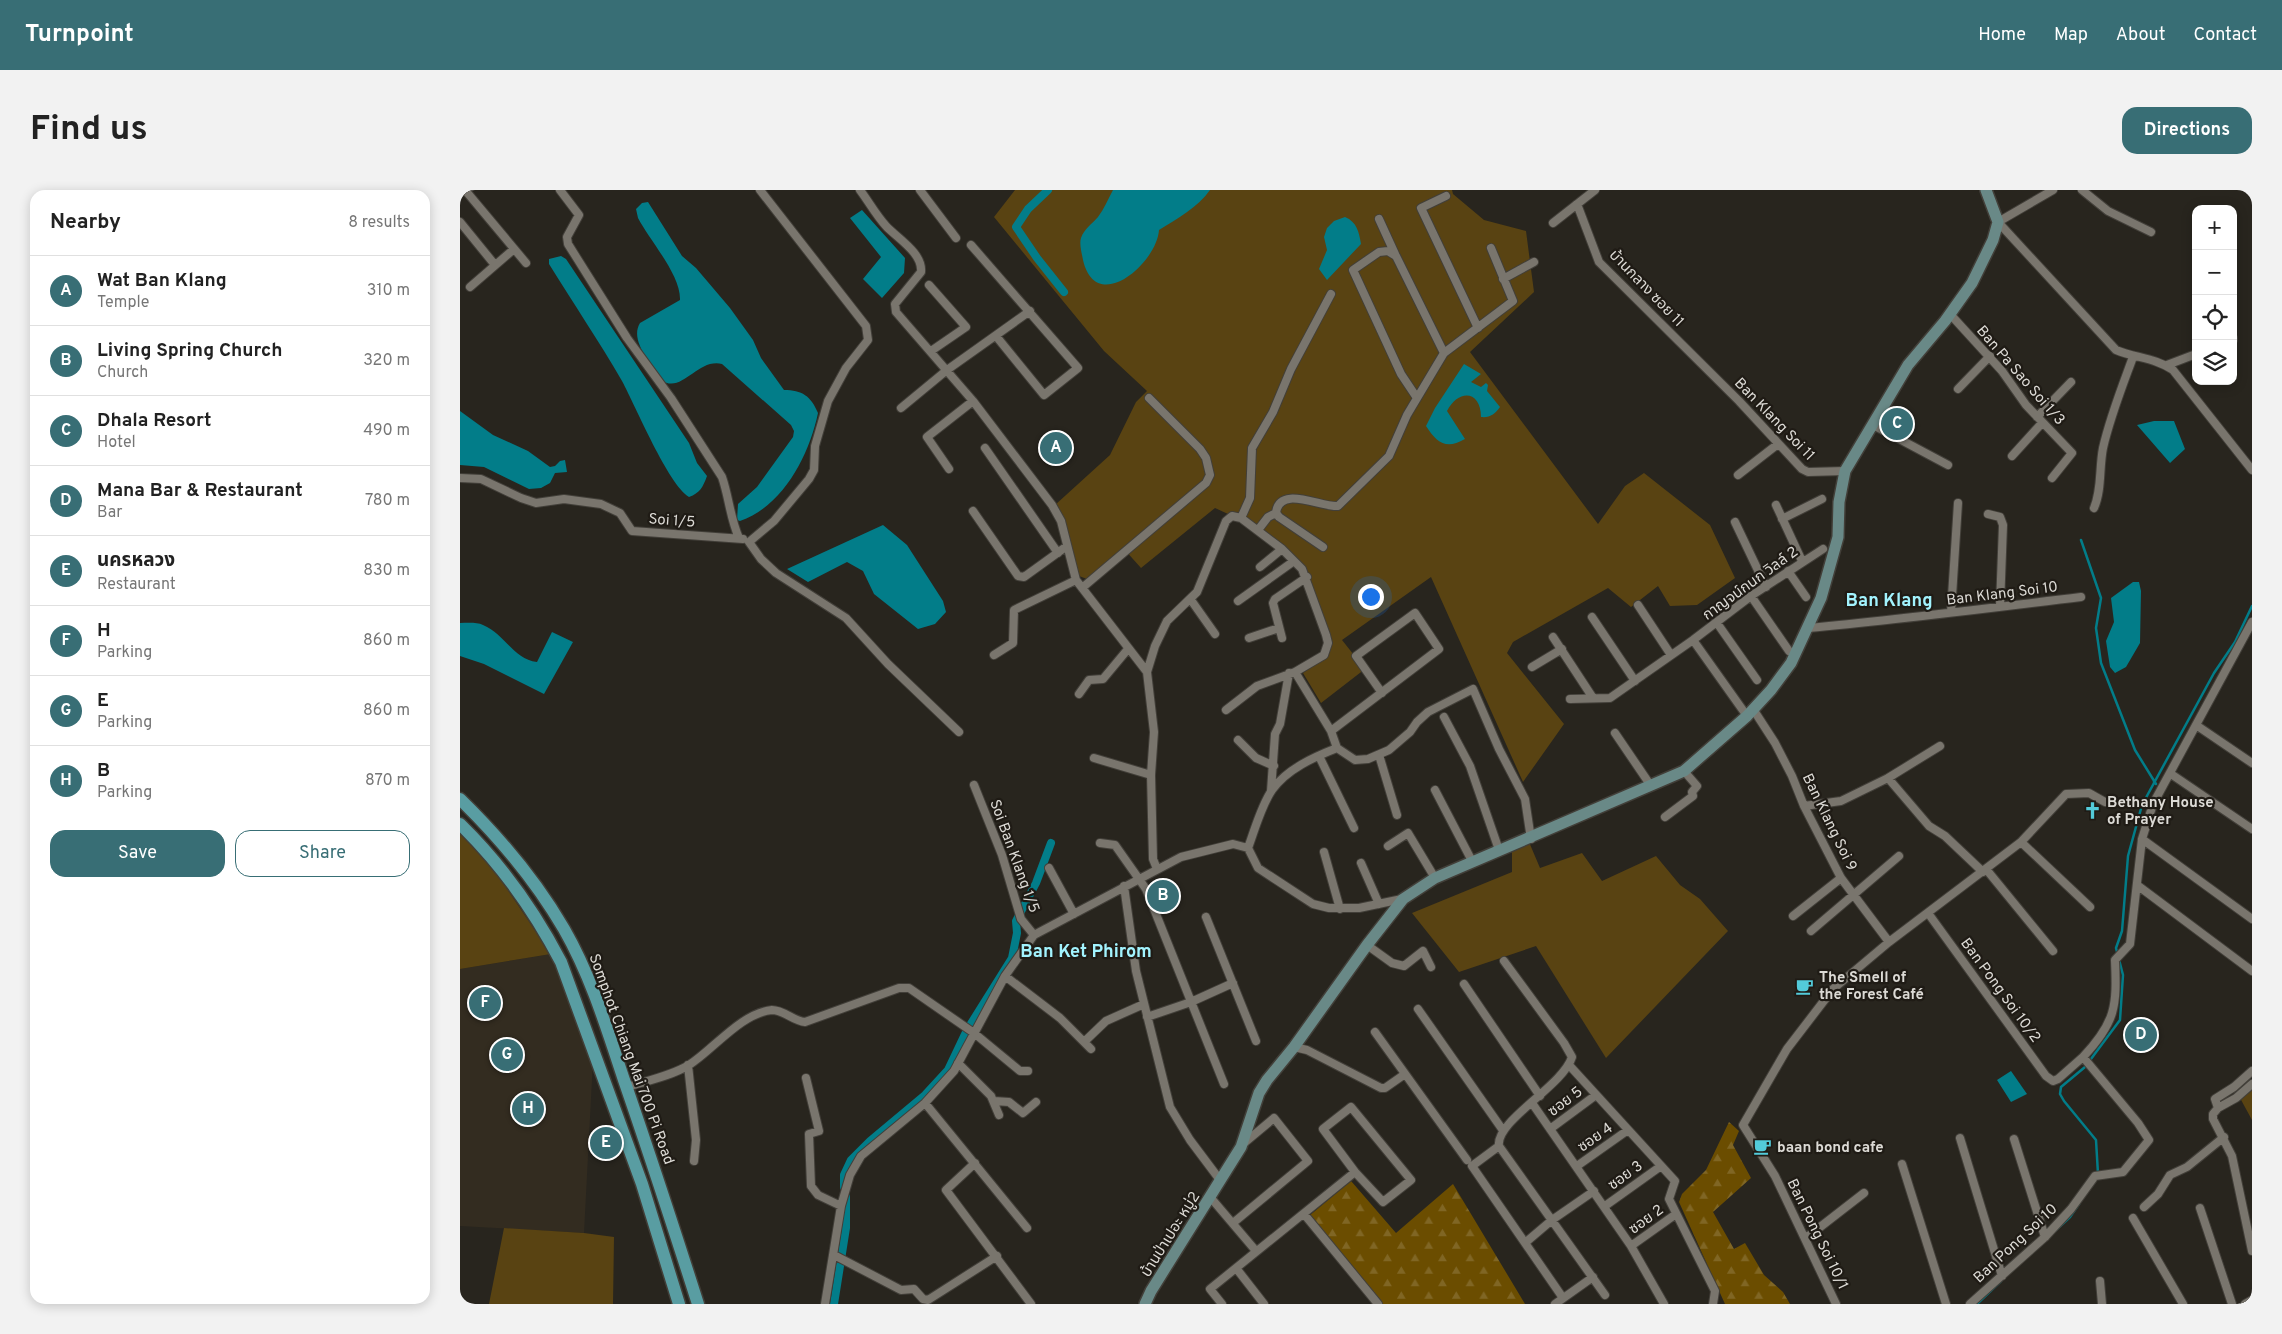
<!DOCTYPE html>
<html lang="en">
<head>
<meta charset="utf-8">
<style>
  body { margin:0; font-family:Overpass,"Noto Sans Thai",sans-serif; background:#f2f2f2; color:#222 }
  .controls { position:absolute; right:15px; top:15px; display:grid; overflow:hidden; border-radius:10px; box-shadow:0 2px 12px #0003 }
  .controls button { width:45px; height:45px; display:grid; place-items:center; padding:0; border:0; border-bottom:1px solid #e0e0e0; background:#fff; color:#222; font:25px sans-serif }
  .you { position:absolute; left:910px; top:406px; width:18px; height:18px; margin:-12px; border:4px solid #fff; border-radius:50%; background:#1a73e8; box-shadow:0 0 0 8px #1a73e833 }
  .badge { display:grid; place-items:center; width:32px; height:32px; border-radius:50%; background:#386e75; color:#fff; font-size:16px; font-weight:700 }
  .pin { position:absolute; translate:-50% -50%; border:2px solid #fff; box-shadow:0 1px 5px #0006 }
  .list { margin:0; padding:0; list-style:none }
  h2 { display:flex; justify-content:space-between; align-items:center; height:65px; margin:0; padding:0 20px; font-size:21px }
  h2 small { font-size:16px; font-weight:400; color:#767676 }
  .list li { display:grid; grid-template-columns:32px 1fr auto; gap:15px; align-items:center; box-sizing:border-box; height:70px; padding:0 20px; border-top:1px solid #e0e0e0 }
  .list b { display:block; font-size:19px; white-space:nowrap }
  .list p { margin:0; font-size:16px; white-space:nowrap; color:#767676 }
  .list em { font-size:16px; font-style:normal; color:#767676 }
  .actions { display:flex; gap:10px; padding:15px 20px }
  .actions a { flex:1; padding:11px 0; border:1px solid #386e75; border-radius:15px; text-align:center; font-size:18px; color:#386e75 }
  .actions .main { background:#386e75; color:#fff }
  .icon { flex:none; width:28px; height:28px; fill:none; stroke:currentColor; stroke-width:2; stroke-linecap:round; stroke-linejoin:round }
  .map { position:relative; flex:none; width:1792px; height:1114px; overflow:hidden; border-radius:15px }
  header { display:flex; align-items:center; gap:30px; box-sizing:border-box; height:70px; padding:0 25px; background:#386e75; color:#fff }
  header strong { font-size:24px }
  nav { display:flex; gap:28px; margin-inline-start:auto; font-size:18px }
  .intro { display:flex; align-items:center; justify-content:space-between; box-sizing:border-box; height:120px; padding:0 30px }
  h1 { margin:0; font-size:35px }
  .button { padding:12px 22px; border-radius:15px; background:#386e75; color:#fff; font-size:18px; font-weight:700 }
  main { display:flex; gap:30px; padding:0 30px }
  aside { flex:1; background:#fff; border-radius:15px; box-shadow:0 2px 12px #0003 }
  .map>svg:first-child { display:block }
  .built { fill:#332c20 }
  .green { fill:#594312 }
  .forest { fill:url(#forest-firs) }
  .water { fill:#027d89 }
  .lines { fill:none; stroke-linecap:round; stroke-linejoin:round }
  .stream { stroke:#027d89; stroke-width:2.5 }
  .canal { stroke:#027d89; stroke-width:8 }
  .street-casing { stroke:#423f39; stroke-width:10 }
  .secondary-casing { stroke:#423f39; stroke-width:14 }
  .primary-casing { stroke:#423f39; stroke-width:15 }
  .street { stroke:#79756d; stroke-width:8 }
  .secondary { stroke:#698987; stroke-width:11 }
  .primary { stroke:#599da2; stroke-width:12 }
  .labels { text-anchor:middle; stroke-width:4.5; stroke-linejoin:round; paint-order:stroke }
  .street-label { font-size:15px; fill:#dcdad5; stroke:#1f1b15 }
  .poi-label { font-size:15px; font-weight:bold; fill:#dcdad5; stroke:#1f1b15; text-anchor:start }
  .quarter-label { font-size:18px; font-weight:bold; fill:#a2f3fe; stroke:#1f1b15 }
</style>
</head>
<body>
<header>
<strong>Turnpoint</strong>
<nav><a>Home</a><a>Map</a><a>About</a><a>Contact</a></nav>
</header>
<div class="intro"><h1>Find us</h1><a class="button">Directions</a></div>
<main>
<aside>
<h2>Nearby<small>8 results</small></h2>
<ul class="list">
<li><span class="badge">A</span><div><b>Wat Ban Klang</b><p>Temple</p></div><em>310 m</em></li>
<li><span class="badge">B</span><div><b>Living Spring Church</b><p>Church</p></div><em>320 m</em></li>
<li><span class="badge">C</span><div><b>Dhala Resort</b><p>Hotel</p></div><em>490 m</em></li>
<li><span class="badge">D</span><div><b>Mana Bar &amp; Restaurant</b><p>Bar</p></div><em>780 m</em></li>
<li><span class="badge">E</span><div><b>นครหลวง</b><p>Restaurant</p></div><em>830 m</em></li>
<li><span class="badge">F</span><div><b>H</b><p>Parking</p></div><em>860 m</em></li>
<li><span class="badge">G</span><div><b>E</b><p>Parking</p></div><em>860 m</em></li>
<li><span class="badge">H</span><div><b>B</b><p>Parking</p></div><em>870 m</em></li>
</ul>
<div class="actions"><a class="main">Save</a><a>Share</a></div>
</aside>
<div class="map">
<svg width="1792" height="1114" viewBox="0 0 1792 1114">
  <defs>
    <pattern id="forest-firs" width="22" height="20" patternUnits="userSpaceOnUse" patternTransform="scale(1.25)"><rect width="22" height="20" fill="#6b4d00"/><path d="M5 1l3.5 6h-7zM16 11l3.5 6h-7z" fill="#806624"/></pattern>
  </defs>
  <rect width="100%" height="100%" fill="#28251e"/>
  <!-- built -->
  <path class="built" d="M 91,764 L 133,870 L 124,1043 L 0,1036 L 0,779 Z"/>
  <!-- green -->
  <path class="green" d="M 555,0 L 992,0 L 993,4 L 1024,30 L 1066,41 L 1074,102 L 1010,162 L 1138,334 L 1165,296 L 1184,283 L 1250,335 L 1275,388 L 1237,415 L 1210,416 L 1198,396 L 1171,417 L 1148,398 L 1053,452 L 1047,463 L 1104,534 L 1063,592 L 971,387 L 882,450 L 905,479 L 861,513 L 843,483 L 866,467 L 870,450 L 843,378 L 805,341 L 755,318 L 681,378 L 664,359 L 627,389 L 619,386 L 595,315 L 650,265 L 676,212 L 687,201 L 644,161 L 534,27 Z
    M 0,641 L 33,678 L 91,764 L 0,779 Z
    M 1069,652 L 1080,678 L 1122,663 L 1142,691 L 1196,666 L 1220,695 L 1240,709 L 1268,741 L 1146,868 L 1076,756 L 999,782 L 952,723 L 1052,682 L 1052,658 Z
    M 1792,897 L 1792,930 L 1780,908 Z
    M 44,1038 L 124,1043 L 154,1047 L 153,1114 L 29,1114 Z"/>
  <!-- forest -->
  <path class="forest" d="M 1269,932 L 1279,941 L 1273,955 L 1291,988 L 1253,1022 L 1274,1059 L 1285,1053 L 1304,1085 L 1323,1102 L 1330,1114 L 1265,1114 L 1219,1012 L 1222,1004 L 1246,980 Z
    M 891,991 L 936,1043 L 993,994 L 1065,1114 L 920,1114 L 849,1026 Z"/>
  <!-- water -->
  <path class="water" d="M 653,0 L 750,0 C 738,17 717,29 699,40 C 697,73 636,126 623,70 C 622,64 619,54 621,48 C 624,39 632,34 638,27 C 644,19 648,9 653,0 Z
    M 188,12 L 222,66 L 236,78 L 270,118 L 293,150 L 301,168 L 324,200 C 342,200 351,206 358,223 C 349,266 323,316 280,331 L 277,330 L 278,314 L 297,297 L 333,247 L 334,241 L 331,235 L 262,174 C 237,168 222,205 201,190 C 192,174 169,151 180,133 L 220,110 C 221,85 190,51 178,28 L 176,19 L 182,13 Z
    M 402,20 L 445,68 L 444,83 L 422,108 L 403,89 L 421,67 L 390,28 Z
    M 885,27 C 897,32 899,42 901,54 L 867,90 L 859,79 L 867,60 L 864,47 L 867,38 L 874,31 Z
    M 101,66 L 106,69 L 229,253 L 237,273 L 247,286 C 243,297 240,303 229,307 C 208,294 176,217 162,191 C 139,151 113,113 89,74 L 89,69 Z
    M 1004,174 L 1021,184 L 1011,192 L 1021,197 L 1026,193 L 1028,195 L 1027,201 L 1040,217 C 1035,224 1030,228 1021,227 C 1021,201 999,198 987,221 L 1005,249 C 986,260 977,253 966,236 L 975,218 Z
    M 0,221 L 33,245 L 68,261 L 90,277 L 95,276 L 100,271 L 105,270 L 107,282 L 95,283 L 90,293 L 81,298 L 69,299 L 24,277 L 0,275 Z
    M 1694,231 L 1714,231 L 1725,259 L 1710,273 L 1677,235 Z
    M 423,335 L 447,355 L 483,411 L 486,422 L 475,434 L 458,439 L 414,404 L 403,381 L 387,372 L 348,392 L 327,379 Z
    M 1673,392 L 1679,392 L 1681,401 L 1680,453 L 1666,477 L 1655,483 L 1650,477 L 1646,451 L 1654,432 L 1651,408 Z
    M 0,433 C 7,433 17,432 23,435 C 45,444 53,469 77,472 L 92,442 L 113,452 L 84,504 L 24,474 L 0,466 Z
    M 1551,881 L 1567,904 L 1551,912 L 1537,890 Z"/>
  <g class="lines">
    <!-- stream -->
    <path class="stream" d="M 1621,350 L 1641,408 L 1636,438 L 1641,473 L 1675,560 L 1696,594 L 1694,592
      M 1638,984 L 1636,950 L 1604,911 L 1600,904 L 1601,897 L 1625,877 L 1660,830 L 1663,785 L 1656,758 L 1662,741 L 1668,666 L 1682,615 L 1754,483 L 1775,452 L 1792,416
      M 1595,1041 L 1610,1027 L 1619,1014
      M 1517,1114 L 1541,1091"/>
    <!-- canal -->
    <path class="canal" d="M 588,0 L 568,19 L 556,37 L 577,68 L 604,102
      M 384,997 L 384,985 L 391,970 L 410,951 L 465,905 L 488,880 L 507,840 L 552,768 L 557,743 L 556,731 L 576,693 L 591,653
      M 374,1114 L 386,1038 L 386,1007"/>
    <defs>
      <path id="street" d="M 5,0 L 66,73
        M 100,0 L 119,25 L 107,47 L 108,54 L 167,148 L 211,208 L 262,287 C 269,307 270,328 279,348
        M 400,0 C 409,12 416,25 426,36 C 437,48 463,63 461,82 L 435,114 L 436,122 L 513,211 L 592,315 L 601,331 L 616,390 L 687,482 L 694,542 L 691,585 L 693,669 L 697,679
        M 460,0 L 496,48
        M 1593,0 L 1538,32 L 1656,160 C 1675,168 1696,168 1713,180 L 1792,280
        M 1622,0 L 1648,21 L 1691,42
        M 986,6 L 961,18 L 1018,138
        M 1117,14 L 1139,72 L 1279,211 L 1342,279 L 1348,282 L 1385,281
        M 919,29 L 935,64
        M 0,32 L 35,75
        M 1093,33 L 1135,0
        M 511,55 L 618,178 L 584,205 L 536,146
        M 1043,89 L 1074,72
        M 469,95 L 506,137 L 471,161
        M 10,97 L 54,59
        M 1490,124 L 1542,181 L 1566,215 L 1612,263 L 1592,288
        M 1773,148 L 1773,150
        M 1707,175 L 1736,164
        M 1498,199 L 1530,166
        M 957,208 L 941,184 L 893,80 L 919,62 L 928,61 L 936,66 L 984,163
        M 441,218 L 487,180 L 570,121
        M 1577,227 L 1611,192
        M 1413,235 L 1488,275
        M 525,258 L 598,363
        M 1552,266 L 1582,233
        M 489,279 L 467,247 L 513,211
        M 1278,285 L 1318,254
        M 0,288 L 21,289 L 61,308 L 76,313 L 104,309 L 141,314 L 160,323 L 172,341 L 283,349
        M 1316,315 L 1342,371
        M 1634,318 C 1642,300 1639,278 1643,258 C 1650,227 1662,197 1673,167
        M 513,321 L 558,386 L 564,387 L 607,356
        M 1528,324 L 1540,327 L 1543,335 L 1540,416
        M 781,328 L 790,308 L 792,258 L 813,222 L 831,179 L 871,104
        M 1322,329 L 1362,309
        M 1275,332 L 1306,397
        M 798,340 L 808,327 L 816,323
        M 289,352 L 314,331 L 349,289 L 354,280 L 355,256 L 368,211 L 386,178 L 408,150 L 406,136 L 300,0
        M 289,352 L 301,369 L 316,383 L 386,428 L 428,474 L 499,542
        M 863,357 L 819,327 L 816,323 C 819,294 862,318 878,316 L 929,266 L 947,225 L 984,163 L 1053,111 L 1031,58
        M 800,377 L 822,359
        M 1328,381 L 1346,407
        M 622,398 L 746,293 L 750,285 L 746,268 L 740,259 L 689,208
        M 1291,406 L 1329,461
        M 731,410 L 755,444
        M 778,411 L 834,371
        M 1178,415 L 1211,465
        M 1491,422 L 1498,313
        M 1132,427 L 1175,491
        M 1257,433 L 1297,490
        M 1348,438 C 1439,430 1529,418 1621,407
        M 1093,447 L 1133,508
        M 789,448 L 819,438
        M 822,448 L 813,413 L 815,409 L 847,387
        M 1233,450 L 1287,526
        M 534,465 L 553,453 L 554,420 L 616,390
        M 1072,477 L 1102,459
        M 687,482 L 695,456 L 707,431 L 737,402 L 766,331 L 772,326 L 781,328 L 822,359 L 842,379 L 866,445 L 868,453 L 864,465 L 835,482 L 797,496 L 766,520
        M 835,482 L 871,541 L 877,558
        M 619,504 L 629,490 L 643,489 L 668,459
        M 1110,509 L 1150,508 L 1233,450 L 1291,406 L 1363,359
        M 1293,519 L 1315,553 L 1332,586 L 1344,616 L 1381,688 L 1429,752
        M 984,527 L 1010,576 L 1039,660
        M 1736,535 L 1792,573
        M 871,541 L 979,459 L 955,423 L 896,466 L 922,503
        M 1155,543 L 1191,596
        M 778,550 L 796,568 L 814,576
        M 877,558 L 895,570 L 908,569 L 929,560 L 950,542 L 957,532 L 968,522 L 1013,499 L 1039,559 L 1065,609 L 1071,649
        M 919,565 L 937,625
        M 859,566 L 894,638
        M 634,568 L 691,585
        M 1711,584 L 1792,639
        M 1428,588 L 1480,556
        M 514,595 L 542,665 L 561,729 L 574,745
        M 975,600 L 1012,671
        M 811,601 L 815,544 L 820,534 L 829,483
        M 1344,616 L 1381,611 L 1428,588 L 1469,636 L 1485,646 L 1523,682
        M 1205,627 L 1233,606 L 1232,602 L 1237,596 L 1224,581
        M 1682,649 L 1792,729
        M 1561,652 L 1630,717
        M 640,653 L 655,655 L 686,699 L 764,894
        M 928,656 L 948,643 L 975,688
        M 788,658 C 795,639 801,616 812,600 C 827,579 854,567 877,558
        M 864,662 L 880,719
        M 901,673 L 919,714
        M 589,678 L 614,724
        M 1526,679 L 1593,761
        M 1677,695 L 1792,781
        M 664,696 L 676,781 L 710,917 L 730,950 L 760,990
        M 1468,723 L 1586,886 L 1593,891 L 1598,889 L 1623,867 L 1678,933 L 1689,950 L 1663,982 L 1635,986 L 1611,1019 L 1585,1047 L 1510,1114
        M 1333,726 L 1381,688
        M 746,727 L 796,851
        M 1351,741 L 1439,666
        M 907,755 L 932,773 L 944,776 L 963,761 L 971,777
        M 1044,771 L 1104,853 L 1112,867 C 1103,896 1035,931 1039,956 L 1145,1105
        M 545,786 L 600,828 L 631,859
        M 1004,794 L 1080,906
        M 958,819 L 1042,939
        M 687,827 L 731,812 L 773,793
        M 915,842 L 1007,970
        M 624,852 L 646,831 L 684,814
        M 834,857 L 847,860 L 921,898 L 925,898 L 945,884
        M 1623,867 C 1656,832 1657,816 1655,770 L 1670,754 L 1682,649 L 1693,614 L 1792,432
        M 498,873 L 531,906 L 539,925
        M 228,875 L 236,950 L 234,971
        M 1109,875 L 1215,991 L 1209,1009 L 1255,1101 L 1253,1114
        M 1792,881 L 1774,897 L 1755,909 L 1758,918 L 1753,924 L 1753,929 L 1772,966 L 1792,1061
        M 346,888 L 359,941 L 349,944 L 351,996 L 358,1005 L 381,1016
        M 167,897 C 186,891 211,886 229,875 C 253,860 281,823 312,820 C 324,820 333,831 345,832 L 439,798 L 449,798 L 514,843 L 560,881 L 568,881
        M 534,911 L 549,912 L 563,923 L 576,912
        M 465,913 L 567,1038
        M 1072,913 L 1171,1056 L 1204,1114
        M 891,917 L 951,990 L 923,1012 L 895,982 L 863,939 Z
        M 1758,918 L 1776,908 L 1792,894
        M 1090,939 L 1136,905
        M 1500,948 L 1542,1086
        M 1554,949 L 1585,1047
        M 1039,956 L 1012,976 L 1103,1108
        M 515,973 L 486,1000 L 571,1114
        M 1442,974 L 1486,1114
        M 1117,976 L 1168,940
        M 751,1008 L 796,1061
        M 1145,1016 L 1201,976
        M 1684,1017 L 1698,1004 L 1710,985 L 1727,977 L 1764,947
        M 1740,1018 L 1772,1114
        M 844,1024 L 918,1114
        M 1673,1028 L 1723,1114
        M 773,1033 L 848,971 L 814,928 L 783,954
        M 1346,1048 L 1404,1003
        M 1065,1053 L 1092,1030 L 1134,1001
        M 1171,1056 L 1216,1024
        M 374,1065 L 441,1100 L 454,1099 L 463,1109 L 468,1110 L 537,1066
        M 776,1078 L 804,1114
        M 1640,1091 L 1642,1114
        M 365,1114 L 381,1016 L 390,985 L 401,966 L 465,913 L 494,881 L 545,786 L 574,745 L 721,667 L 773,654 L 788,658 L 798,678 L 853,714 L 869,718 L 899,718 L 942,709
        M 762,1114 L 750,1099 L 895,982
        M 1095,1114 L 1133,1087
        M 1376,1114 L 1315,986 L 1283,935 L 1327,859 L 1373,799 L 1429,752 L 1561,652 L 1606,604 L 1629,603 L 1645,612
        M 1785,1114 L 1792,1110"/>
      <path id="secondary" d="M 685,1114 L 691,1101 L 781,957 L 799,903 L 807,890 L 834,857 L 907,755 L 943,709 L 975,688 L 1224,581 L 1287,526 L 1311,500 L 1331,473 L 1361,408 L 1378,347 L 1379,312 L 1385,281 L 1448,175 L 1485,131 L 1512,93 L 1533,50 L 1538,32 L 1526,0"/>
      <path id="primary" d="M 0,609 C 39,647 76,691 104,739 C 131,786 147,839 164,890 C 190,965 214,1039 238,1114
        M 0,634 C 40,673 75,722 101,772 L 182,994 L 219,1114"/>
    </defs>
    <!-- street casing -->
    <use href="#street" class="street-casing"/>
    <!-- secondary casing -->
    <use href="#secondary" class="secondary-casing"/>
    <!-- primary casing -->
    <use href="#primary" class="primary-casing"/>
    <!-- street -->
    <use href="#street" class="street"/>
    <!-- secondary -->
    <use href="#secondary" class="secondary"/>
    <!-- primary -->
    <use href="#primary" class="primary"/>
  </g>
  <!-- icons -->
  <defs>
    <symbol id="church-bare" viewBox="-9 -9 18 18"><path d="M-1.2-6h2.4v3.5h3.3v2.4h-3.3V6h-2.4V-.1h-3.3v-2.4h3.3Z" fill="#53cbda" stroke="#1f1b15" stroke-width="2.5" paint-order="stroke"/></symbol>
    <symbol id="cafe-bare" viewBox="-9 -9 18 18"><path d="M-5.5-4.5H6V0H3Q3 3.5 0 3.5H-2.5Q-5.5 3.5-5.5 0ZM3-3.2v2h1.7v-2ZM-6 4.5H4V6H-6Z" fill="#53cbda" stroke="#1f1b15" stroke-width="2.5" paint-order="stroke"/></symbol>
  </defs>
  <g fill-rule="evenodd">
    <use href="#church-bare" x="1620" y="608" width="25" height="25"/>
    <use href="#cafe-bare" x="1332" y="784" width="25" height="25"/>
    <use href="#cafe-bare" x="1290" y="944" width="25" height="25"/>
  </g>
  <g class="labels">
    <!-- street labels -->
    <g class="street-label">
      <text transform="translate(1187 98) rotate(46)" y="5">บ้านกลาง ซอย 11</text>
      <text transform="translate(1561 185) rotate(49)" y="5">Ban Pa Sao Soi 1/3</text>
      <text transform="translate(1315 229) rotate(46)" y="5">Ban Klang Soi 11</text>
      <text transform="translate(212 330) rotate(4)" y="5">Soi 1/5</text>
      <text transform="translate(1290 393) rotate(-36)" y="5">กาญจน์กนก วิลล์ 2</text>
      <text transform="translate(1542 403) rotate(-7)" y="5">Ban Klang Soi 10</text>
      <text transform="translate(1370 632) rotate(64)" y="5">Ban Klang Soi 9</text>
      <text transform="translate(555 666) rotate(70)" y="5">Soi Ban Klang 1/5</text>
      <text transform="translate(1541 800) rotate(54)" y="5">Ban Pong Soi 10/2</text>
      <text transform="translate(172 869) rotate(70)" y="5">Somphot Chiang Mai 700 Pi Road</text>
      <text transform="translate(1105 911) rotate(-37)" y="5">ซอย 5</text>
      <text transform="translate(1135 947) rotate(-35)" y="5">ซอย 4</text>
      <text transform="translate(1165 985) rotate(-36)" y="5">ซอย 3</text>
      <text transform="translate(1186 1029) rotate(-36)" y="5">ซอย 2</text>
      <text transform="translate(710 1044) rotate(-58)" y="5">บ้านป่าเปอะ หมู่2</text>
      <text transform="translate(1358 1044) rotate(64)" y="5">Ban Pong Soi 10/1</text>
      <text transform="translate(1555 1053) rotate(-43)" y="5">Ban Pong Soi 10</text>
    </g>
    <!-- poi labels -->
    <g class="poi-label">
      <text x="1647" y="617">Bethany House<tspan x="1647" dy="17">of Prayer</tspan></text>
      <text x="1359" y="792">The Smell of<tspan x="1359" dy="17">the Forest Café</tspan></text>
      <text x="1317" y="962">baan bond cafe</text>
    </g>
    <!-- quarter labels -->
    <g class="quarter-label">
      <text x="1429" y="416">Ban Klang</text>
      <text x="626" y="767">Ban Ket Phirom</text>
    </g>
  </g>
</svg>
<div class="controls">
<button>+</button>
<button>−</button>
<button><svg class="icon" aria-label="locate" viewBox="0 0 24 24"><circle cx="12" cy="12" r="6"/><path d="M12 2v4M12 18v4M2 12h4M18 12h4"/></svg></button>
<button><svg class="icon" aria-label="layers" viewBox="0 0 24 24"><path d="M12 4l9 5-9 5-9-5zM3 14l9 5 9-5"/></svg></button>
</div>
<div class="you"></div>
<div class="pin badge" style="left:596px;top:258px">A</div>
<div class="pin badge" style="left:703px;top:706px">B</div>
<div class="pin badge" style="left:1437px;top:234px">C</div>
<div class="pin badge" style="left:1681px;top:845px">D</div>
<div class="pin badge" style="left:146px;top:953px">E</div>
<div class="pin badge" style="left:25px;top:813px">F</div>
<div class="pin badge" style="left:47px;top:865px">G</div>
<div class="pin badge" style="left:68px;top:919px">H</div>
</div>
</main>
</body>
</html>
